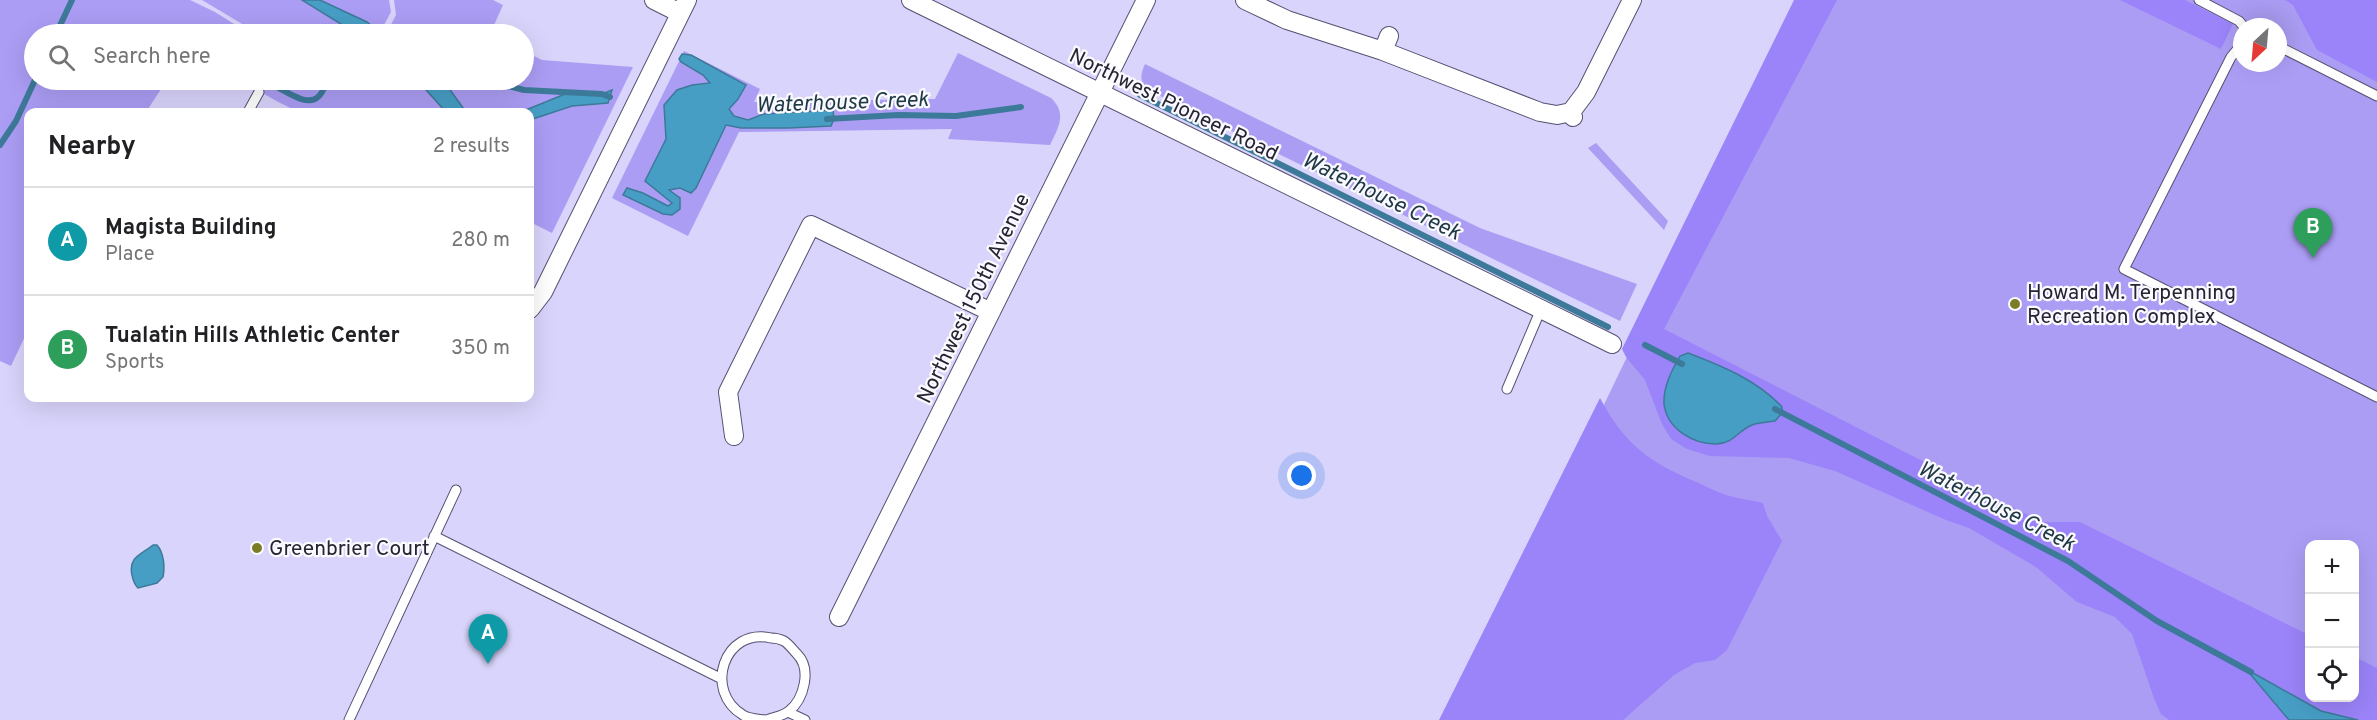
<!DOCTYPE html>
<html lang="en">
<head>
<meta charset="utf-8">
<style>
  body { margin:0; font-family:Overpass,sans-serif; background:#f6f6f6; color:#202124 }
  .controls { position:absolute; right:18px; bottom:18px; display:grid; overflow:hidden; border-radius:12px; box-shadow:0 6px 24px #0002 }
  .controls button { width:54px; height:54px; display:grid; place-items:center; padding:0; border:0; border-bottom:2px solid #e0e0e0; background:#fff; color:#202124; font:30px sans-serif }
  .compass { position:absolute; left:2233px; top:18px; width:54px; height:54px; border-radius:50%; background:#fff; box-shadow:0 6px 24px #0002; rotate:206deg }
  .you { position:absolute; left:1302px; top:476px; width:21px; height:21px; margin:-15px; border:4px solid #fff; border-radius:50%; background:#1a73e8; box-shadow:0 0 0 9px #1a73e833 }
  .badge { display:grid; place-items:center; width:39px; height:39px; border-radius:50%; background:#7b7d26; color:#fff; font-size:20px; font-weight:700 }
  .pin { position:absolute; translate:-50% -50px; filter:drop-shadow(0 2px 3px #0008) }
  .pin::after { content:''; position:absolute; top:32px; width:21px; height:18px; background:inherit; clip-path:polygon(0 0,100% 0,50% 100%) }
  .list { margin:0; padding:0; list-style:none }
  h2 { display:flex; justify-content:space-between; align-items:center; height:78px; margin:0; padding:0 24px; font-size:26px }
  h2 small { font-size:20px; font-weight:400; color:#757577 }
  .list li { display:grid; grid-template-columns:39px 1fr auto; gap:18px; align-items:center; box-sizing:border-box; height:108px; padding:0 24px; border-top:2px solid #e0e0e0 }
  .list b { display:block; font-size:22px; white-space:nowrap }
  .list p { margin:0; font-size:20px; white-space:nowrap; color:#757577 }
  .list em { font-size:20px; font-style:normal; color:#757577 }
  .icon { flex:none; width:33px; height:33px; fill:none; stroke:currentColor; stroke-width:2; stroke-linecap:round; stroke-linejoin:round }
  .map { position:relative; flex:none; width:2377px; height:720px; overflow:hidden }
  .search { position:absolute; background:#fff; box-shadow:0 6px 24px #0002; left:24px; top:24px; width:510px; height:66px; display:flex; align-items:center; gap:15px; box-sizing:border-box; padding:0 21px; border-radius:33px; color:#757577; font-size:22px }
  .panel { position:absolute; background:#fff; box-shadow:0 6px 24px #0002; left:24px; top:108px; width:510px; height:294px; border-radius:12px }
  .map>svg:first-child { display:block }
  .green { fill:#ab9df4; fill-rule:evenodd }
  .forest { fill:#9b83f9 }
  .water { fill:#479ec5; stroke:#3d7999; stroke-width:1.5 }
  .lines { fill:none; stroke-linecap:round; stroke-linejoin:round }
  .stream { stroke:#3d7999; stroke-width:6 }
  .service-casing { stroke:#555171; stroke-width:11 }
  .minor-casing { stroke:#555171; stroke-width:20 }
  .service { stroke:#fff; stroke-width:9 }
  .minor { stroke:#fff; stroke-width:18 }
  .poi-dot { fill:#7b7d26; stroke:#fbfafe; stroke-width:2 }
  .labels { text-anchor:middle; stroke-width:4.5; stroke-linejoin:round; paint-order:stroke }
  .street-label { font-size:21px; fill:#262433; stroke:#fbfafe }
  .poi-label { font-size:21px; fill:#262433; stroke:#fbfafe; text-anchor:start }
  .water-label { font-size:22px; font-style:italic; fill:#1e3946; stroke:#fbfafe }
</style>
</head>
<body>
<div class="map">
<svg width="2377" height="720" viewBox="0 0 2377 720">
  <rect width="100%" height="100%" fill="#d9d4fb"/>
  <!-- green -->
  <path class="green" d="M 0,0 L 190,0 L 215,12 L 250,34 L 34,34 L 34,80 L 167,80 L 146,112 L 28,112 L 28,330 L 11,366 L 0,361 Z
    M 202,0 L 389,0 L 391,12 L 379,34 L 259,34 Z
    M 394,0 L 493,0 L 503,5 L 490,34 L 386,34 L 396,15 Z
    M 1799,0 L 2377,0 L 2377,720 L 1452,720 ZM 2242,27 L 2278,27 L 2278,63 L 2242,63 ZM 2310,544 L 2354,544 L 2354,698 L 2310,698 Z
    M 524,51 L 542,60 L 633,67 L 552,233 L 530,222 L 530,112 L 330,112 L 323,109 C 306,122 277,100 260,92 L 258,88 L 262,80 L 524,80 Z
    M 684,51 L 760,89 L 754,102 L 935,99 L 958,53 L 1051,98 C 1067,113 1059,127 1050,145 L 948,139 L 952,129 L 739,132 L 688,236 L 612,198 Z
    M 1145,64 L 1480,228 L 1637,284 L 1620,321 L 1150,91 C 1139,83 1140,75 1145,64 Z
    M 1596,143 L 1668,221 L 1664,230 L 1588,148 Z"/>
  <!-- forest -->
  <path class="forest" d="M 1794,0 L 1837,0 L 1664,329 L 2042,522 L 2080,522 L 2309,635 L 2310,698 L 2354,698 L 2355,657 L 2377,668 L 2377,720 L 2169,720 L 2161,714 L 2155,701 L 2132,634 L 2115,617 L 2077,602 L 2036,567 L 1969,528 L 1946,520 L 1835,471 L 1789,458 L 1710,456 L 1687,449 L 1671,439 L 1662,424 L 1645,380 L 1626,357 L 1622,349 Z
    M 2120,0 L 2185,0 L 2233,24 L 2221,49 Z
    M 2285,0 L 2377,0 L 2377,82 L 2317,50 L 2293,5 Z
    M 1600,398 C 1624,444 1649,462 1696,482 C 1706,486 1716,492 1726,495 C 1738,499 1751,500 1763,503 L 1767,516 L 1782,541 L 1727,650 L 1715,660 L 1695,663 L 1674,675 L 1623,720 L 1439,720 Z"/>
  <!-- water -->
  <path class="water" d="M 302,0 L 320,0 L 367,22 L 381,34 L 357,34 Z
    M 682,54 L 691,55 L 746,85 L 738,99 L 729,109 L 734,116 L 748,120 L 764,114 L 833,110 L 834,119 L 831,126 L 788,128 L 741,128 L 726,125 L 696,188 L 691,193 L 680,188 L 669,190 L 680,198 L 680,209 L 672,215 L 663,214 L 623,195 L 627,188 L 643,193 L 668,206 L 672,203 L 645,181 L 666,139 L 664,105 L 677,90 L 692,85 L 710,83 L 703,75 L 681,62 L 679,59 Z
    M 417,80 L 443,80 L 466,112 L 446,112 Z
    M 612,90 L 608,103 L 572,106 L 530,120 L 530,112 L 521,112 L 565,94 L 602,94 Z
    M 1688,353 C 1722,366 1757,380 1782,407 L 1782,413 L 1775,421 C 1768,422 1759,422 1752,425 C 1737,431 1735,443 1716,444 C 1693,444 1667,429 1664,404 C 1663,387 1672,370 1680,356 Z
    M 153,545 L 157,545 C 164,553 165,567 163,577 L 157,583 L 138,588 C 134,584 133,581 132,575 C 128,557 141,555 153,545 Z
    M 2246,669 L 2321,711 L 2358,720 L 2289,720 Z"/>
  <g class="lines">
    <!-- stream -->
    <path class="stream" d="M 56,34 L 72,0
      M 485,80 L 524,90 L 602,94 L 610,97
      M 277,87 C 287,92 308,107 318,97 C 323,93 325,85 328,80
      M 1140,95 L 1608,327
      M 827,119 L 898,115 L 956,116 L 1021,107
      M 0,145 L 16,121 L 35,80
      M 1645,345 L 1682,364
      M 1775,409 L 2068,561 L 2157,621 L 2251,672"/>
    <defs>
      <path id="service" d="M 2199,0 L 2239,21 L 2244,27
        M 2242,44 L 2231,57 L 2124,269 L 2377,397
        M 2278,46 L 2377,96
        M 248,112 L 259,92
        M 1507,389 L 1541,309
        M 434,536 L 720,678
        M 788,712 L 805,720
        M 349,720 L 456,490
        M 765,720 C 759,719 749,719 743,715 C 703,691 724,627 771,638 C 774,638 780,639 784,641 C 789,644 793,650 797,654 C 812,669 804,699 789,711 C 783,716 774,717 767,720"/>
      <path id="minor" d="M 654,0 L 680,13
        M 911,0 L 1612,344
        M 1245,0 L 1287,20 L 1383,51 L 1389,36
        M 1383,51 L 1540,112 L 1557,115 L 1571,112
        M 1573,117 L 1571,112 L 1586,92 L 1632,0
        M 530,309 L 543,292 L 687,0
        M 734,436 L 728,392 L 811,225 L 991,312
        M 839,617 L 1146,0"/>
    </defs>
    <!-- service casing -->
    <use href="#service" class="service-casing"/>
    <!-- minor casing -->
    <use href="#minor" class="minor-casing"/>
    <!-- service -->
    <use href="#service" class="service"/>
    <!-- minor -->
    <use href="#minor" class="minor"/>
  </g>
  <!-- markers -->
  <g class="poi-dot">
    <circle cx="2015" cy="304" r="6"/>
    <circle cx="257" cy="548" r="6"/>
  </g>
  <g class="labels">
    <!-- street labels -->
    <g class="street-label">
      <text transform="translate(1174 104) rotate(26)" y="7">Northwest Pioneer Road</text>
      <text transform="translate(973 298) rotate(-64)" y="7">Northwest 150th Avenue</text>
    </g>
    <!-- poi labels -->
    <g class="poi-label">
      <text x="2027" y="299">Howard M. Terpenning<tspan x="2027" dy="24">Recreation Complex</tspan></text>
      <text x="269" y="555">Greenbrier Court</text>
    </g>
    <!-- water labels -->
    <g class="water-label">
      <text transform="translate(842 101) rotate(-2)" y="8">Waterhouse Creek</text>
      <text transform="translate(1382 195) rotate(26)" y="8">Waterhouse Creek</text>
      <text transform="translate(1997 505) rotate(27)" y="8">Waterhouse Creek</text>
    </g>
  </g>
</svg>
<div class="controls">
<button>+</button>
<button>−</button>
<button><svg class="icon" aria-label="locate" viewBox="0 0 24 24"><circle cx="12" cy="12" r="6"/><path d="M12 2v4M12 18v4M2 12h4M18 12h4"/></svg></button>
</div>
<svg class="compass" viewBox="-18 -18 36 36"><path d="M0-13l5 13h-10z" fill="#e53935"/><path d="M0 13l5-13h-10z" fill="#757577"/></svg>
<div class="you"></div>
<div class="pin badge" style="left:488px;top:664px;background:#0f9aa8">A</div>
<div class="pin badge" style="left:2313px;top:258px;background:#2e9e5b">B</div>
<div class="search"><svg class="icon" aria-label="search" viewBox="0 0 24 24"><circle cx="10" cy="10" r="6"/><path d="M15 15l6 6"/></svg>Search here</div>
<section class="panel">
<h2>Nearby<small>2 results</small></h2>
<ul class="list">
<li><span class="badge" style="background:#0f9aa8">A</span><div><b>Magista Building</b><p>Place</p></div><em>280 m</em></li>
<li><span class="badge" style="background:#2e9e5b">B</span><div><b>Tualatin Hills Athletic Center</b><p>Sports</p></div><em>350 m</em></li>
</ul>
</section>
</div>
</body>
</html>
